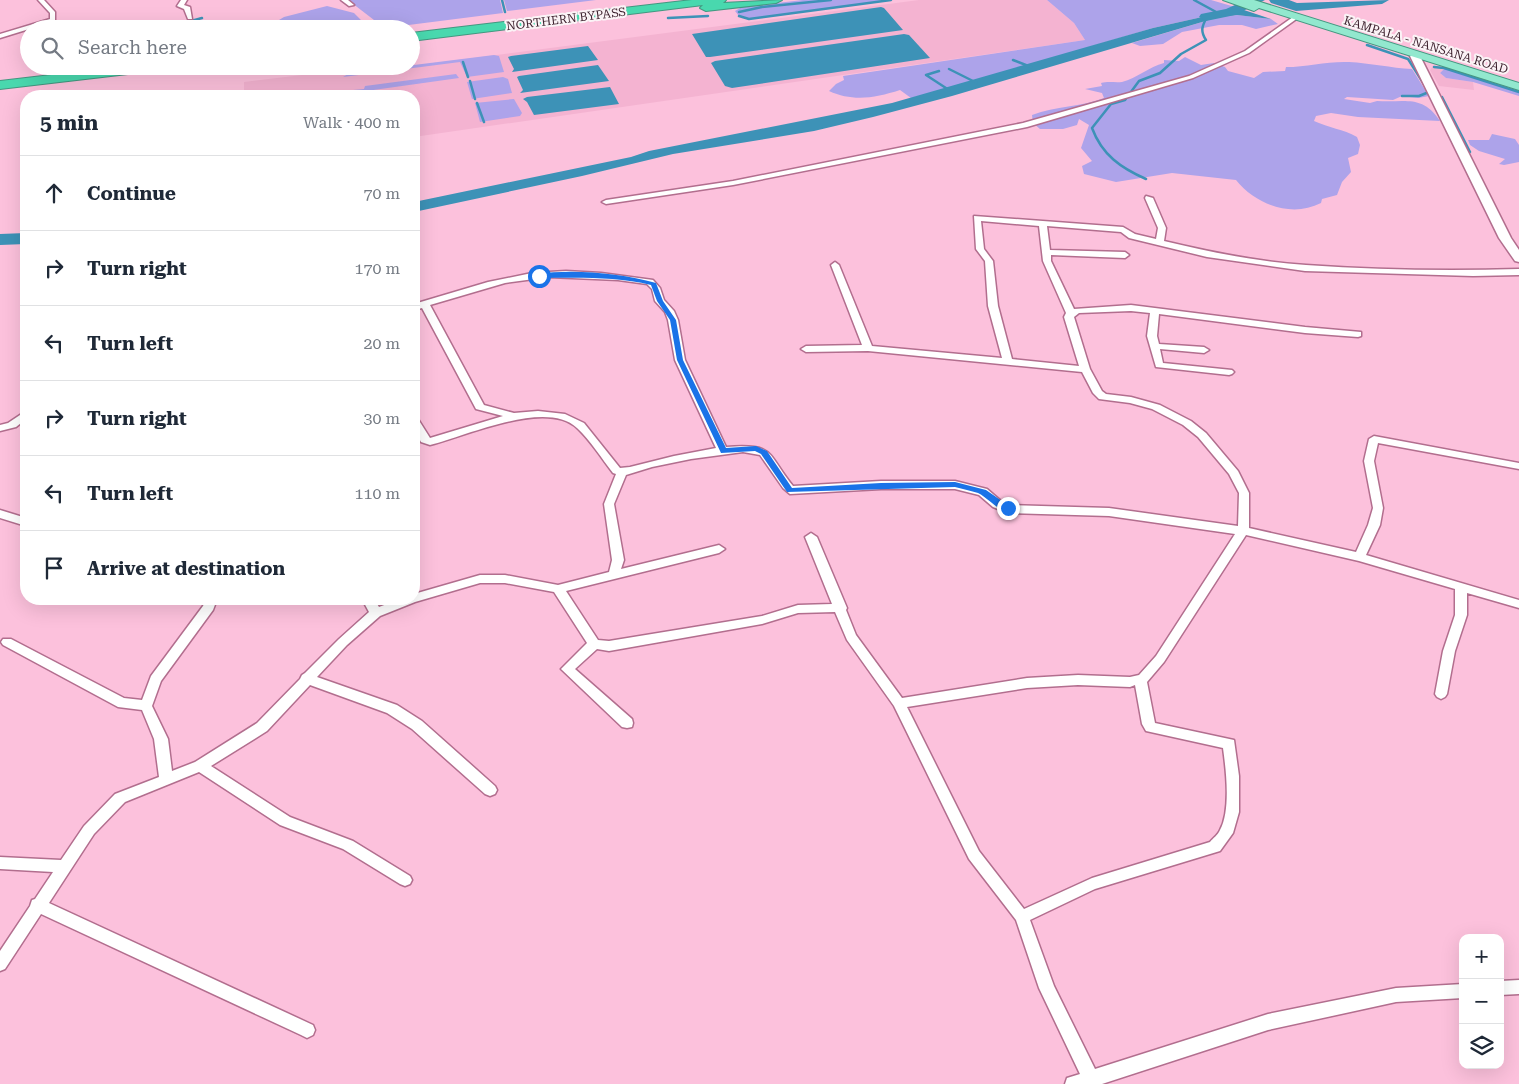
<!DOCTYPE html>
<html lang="en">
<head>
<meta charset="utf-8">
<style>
  body { margin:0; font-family:"Roboto Serif",serif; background:#f6f6f7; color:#1f2937 }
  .controls { position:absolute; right:15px; bottom:15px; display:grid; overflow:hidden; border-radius:10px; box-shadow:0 5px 20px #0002 }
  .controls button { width:45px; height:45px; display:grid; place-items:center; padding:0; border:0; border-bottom:1px solid #e0e1e3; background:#fff; color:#1f2937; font:25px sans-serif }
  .stop { position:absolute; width:15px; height:15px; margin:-11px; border:4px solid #1a73e8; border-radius:50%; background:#fff }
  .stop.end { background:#1a73e8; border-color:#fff; box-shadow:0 1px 5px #0008 }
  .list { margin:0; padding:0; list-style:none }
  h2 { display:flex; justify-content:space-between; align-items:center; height:65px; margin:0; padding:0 20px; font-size:21px }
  h2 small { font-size:16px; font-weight:400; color:#747a83 }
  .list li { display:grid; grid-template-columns:32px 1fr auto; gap:15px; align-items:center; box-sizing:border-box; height:75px; padding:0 20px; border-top:1px solid #e0e1e3 }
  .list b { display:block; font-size:19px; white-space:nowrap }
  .list em { font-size:16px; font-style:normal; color:#747a83 }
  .icon { flex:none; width:28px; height:28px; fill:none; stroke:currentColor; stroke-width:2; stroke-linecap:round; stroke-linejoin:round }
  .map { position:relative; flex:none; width:1519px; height:1084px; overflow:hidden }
  .search { position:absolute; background:#fff; box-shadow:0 5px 20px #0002; left:20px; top:20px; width:400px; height:55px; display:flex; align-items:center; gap:12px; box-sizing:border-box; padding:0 18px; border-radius:28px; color:#747a83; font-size:19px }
  .panel { position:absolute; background:#fff; box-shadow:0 5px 20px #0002; left:20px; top:90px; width:400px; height:515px; border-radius:20px }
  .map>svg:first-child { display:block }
  .built { fill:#f4b3d1 }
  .green { fill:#ada3ea }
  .water { fill:#3d92b7 }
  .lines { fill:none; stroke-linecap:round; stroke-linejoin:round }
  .stream { stroke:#3d92b7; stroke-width:2.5 }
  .river { fill:#3d92b7; fill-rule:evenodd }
  .street-casing { stroke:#b26e8e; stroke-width:3 }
  .secondary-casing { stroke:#b26e8e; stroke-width:3 }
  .primary-casing { stroke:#449780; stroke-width:2 }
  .highway-casing { stroke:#449780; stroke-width:2 }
  .street { fill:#fff; fill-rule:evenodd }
  .secondary { fill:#fff; fill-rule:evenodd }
  .primary { fill:#92e8ce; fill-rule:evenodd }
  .highway { fill:#49d8ae; fill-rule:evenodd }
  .route { fill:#1a73e8 }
  .labels { text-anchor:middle; stroke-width:4; stroke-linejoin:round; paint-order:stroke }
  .far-street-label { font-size:12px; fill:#3b1f2c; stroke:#fbf3f6 }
</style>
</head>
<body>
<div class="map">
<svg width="1519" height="1084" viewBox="0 0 1519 1084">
  <rect width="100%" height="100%" fill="#fcc1dc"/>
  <!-- built -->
  <path class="built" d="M 919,0 L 1047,0 L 1074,23 L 1085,40 L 414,137 L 414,96 L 244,96 L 244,82 L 327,72 L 350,73 L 411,66 Z
    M 1433,66 L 1445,68 L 1440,73 L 1446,78 L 1473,82 L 1474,90 L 1439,86 L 1430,70 Z"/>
  <!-- green -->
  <path class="green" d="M 348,0 L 500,0 L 503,13 L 377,29 L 224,29 L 279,20 L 284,17 L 327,6 L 354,13 L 363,22 L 374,20 Z
    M 504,0 L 596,0 L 507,11 Z
    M 803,0 L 891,0 L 749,19 L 739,16 L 735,11 L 742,7 Z
    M 1047,0 L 1211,0 L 1235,7 L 1229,11 L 1153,28 L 961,85 L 911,98 L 900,90 C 875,98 853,102 829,91 L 836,84 L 844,80 L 843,76 L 1085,40 L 1074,23 Z
    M 1237,15 L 1271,19 L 1278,24 L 1256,29 L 1242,25 L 1219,25 L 1182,32 L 1163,44 L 1140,46 L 1132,43 L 1219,17 Z
    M 494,55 L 499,56 L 504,72 L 467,77 L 460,62 L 343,77 L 350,73 Z
    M 1185,57 L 1201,65 L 1214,63 L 1225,67 L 1228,71 L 1254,78 L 1263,72 L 1285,71 L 1286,67 C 1307,67 1328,61 1349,62 C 1370,63 1391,68 1412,69 L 1429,96 L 1418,98 L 1402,96 L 1393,100 L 1347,97 L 1344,99 L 1370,103 L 1377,101 C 1405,103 1422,94 1440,121 L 1358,117 L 1331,113 L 1316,116 L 1314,121 C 1329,128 1343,129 1357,137 L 1360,145 L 1358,154 L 1348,158 L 1351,172 L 1342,182 L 1337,195 L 1322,199 L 1321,203 C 1292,218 1256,205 1236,180 L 1172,173 L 1116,182 L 1084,174 L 1082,166 L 1092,161 L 1081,148 L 1089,125 L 1079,119 L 1077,125 L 1063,129 L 1040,129 L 1033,123 L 1032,115 C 1056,106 1081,107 1104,98 L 1102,93 L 1085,89 L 1102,86 L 1101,83 C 1109,81 1115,83 1122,82 C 1137,78 1149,67 1164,63 L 1164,60 L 1179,61 Z
    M 1445,68 L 1519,91 L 1519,96 L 1473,82 L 1446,78 L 1440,73 Z
    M 456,74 L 459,78 L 352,93 L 353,90 L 364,89 L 365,86 Z
    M 503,77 L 508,79 L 512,93 L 472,99 L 467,82 Z
    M 514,99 L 522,113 L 520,116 L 480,122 L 475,103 Z
    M 1492,134 L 1515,139 L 1519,145 L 1519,162 L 1504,165 L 1499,164 L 1505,159 L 1479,151 L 1470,145 L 1468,140 L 1489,140 Z"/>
  <!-- water -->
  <path class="water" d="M 881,7 L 884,8 L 903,30 L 710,57 L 706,57 L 692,34 Z
    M 1235,7 L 1271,19 L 1237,15 L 1219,17 L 952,96 L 873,117 L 814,131 L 673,154 L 582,176 L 414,212 L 414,202 L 631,157 L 649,151 L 892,103 L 1153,28 L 1229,11 Z
    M 904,34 L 909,35 L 930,58 L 732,88 L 725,86 L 711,63 L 715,61 Z
    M 588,46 L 598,60 L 512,72 L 514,69 L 508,57 L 511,56 Z
    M 598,65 L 609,81 L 520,93 L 523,90 L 517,77 L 519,76 Z
    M 610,87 L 619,104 L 534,115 L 527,102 L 523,99 L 527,97 Z
    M 26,233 L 26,244 L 0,245 L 0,234 Z"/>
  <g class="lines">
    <!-- stream -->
    <path class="stream" d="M 502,0 L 505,12
      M 1194,0 L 1218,13
      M 739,12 L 762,7 L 831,0
      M 739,16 L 749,19 L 891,0
      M 668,18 L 708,16
      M 200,29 L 191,21 L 202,18
      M 1367,45 L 1408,59 L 1429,92 L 1419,96 L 1402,96
      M 1013,60 L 1031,67
      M 463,62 L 468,77
      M 1434,67 L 1444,68 L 1519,92
      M 949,69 L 977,83
      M 939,71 L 926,75 L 949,90
      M 470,81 L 475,99
      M 1442,97 L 1470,152
      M 477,103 L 484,122
      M 1445,126 L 1465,166
      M 1146,179 C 1121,168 1102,155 1092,128 L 1111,104 L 1125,100 L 1139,81 L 1160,73 L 1181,54 L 1206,40 C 1200,31 1202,26 1207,17"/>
    <!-- river -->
    <path class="river" d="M 1246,0 L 1265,0 L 1235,15 L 1206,21 L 1199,17 L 1201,14 L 1226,9 Z
      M 1269,0 L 1289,0 L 1297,3 L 1389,0 L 1382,4 L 1296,11 L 1271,3 Z"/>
    <defs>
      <path id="street" d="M 38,0 L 44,0 L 55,12 L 55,21 L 0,38 L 0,34 L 50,19 L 50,13 Z
        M 181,0 L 187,0 L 184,5 L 190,7 L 192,19 L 188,19 L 184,9 L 177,6 Z
        M 341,0 L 348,0 L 354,5 L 349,6 Z
        M 1293,17 L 1296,19 L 1295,20 L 1249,53 L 1193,78 L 1027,127 L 733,185 L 606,204 L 602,202 L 606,200 L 733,181 L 1023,123 L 1189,76 L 1245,51 Z
        M 1146,196 L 1153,198 L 1166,228 L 1164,241 C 1210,252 1259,262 1306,265 C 1377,270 1448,271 1519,269 L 1519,275 L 1473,276 L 1305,271 L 1207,257 L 1129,238 L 1121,232 L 1047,226 L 1050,250 L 1125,252 L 1129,255 L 1125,258 L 1051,255 L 1051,261 L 1074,309 L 1131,305 L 1305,327 L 1361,332 L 1361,336 L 1358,337 L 1305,333 L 1159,314 L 1157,336 L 1159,344 L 1204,347 L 1209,350 L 1204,353 L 1160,349 L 1163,363 L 1232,370 L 1234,372 L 1232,374 L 1229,375 L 1156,367 L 1147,336 L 1150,313 L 1131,311 L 1079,313 L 1074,317 L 1090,369 L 1102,391 L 1106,394 L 1131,397 L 1160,405 L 1191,421 L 1206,433 L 1238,471 L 1249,493 L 1249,528 L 1356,552 L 1368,525 L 1373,508 L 1364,461 L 1369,439 L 1374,436 L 1519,463 L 1519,469 L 1378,443 L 1374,461 L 1383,508 L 1380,525 L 1366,555 L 1519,600 L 1519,608 L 1467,593 L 1467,615 L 1455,651 L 1447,694 L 1445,697 L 1441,699 L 1437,697 L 1435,694 L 1443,651 L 1455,615 L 1455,589 L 1359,561 L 1246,535 L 1164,662 L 1147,682 L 1155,723 L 1234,740 L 1239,776 L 1239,812 L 1233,833 L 1220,851 L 1095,889 L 1030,920 L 1054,986 L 1095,1069 L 1268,1014 L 1396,988 L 1463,984 L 1463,998 L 1396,1002 L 1268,1030 L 1102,1084 L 1065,1084 L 1067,1078 L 1080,1074 L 1039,988 L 1016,920 L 969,859 L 894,706 L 847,640 L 835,612 L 798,613 L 762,624 L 609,651 L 597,649 L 575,669 L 632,719 L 633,723 L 632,727 L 627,728 L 622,727 L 561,669 L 587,643 L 554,592 L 505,583 L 480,583 L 415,602 L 380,616 L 347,645 L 317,677 L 397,705 L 422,721 L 495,786 L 497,790 L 495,794 L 490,796 L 485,794 L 412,729 L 387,713 L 310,685 L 267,731 L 211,766 L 290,817 L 353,841 L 410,876 L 412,880 L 410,884 L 405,886 L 400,884 L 343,849 L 280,825 L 199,772 L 125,802 L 94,834 L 49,903 L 313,1025 L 315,1030 L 313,1035 L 307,1038 L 301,1035 L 41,914 L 5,969 L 0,971 L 0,951 L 30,906 L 32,900 L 35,899 L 53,872 L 0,869 L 0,857 L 61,860 L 84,826 L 115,794 L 159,777 L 154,739 L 142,710 L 118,707 L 3,645 L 1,642 L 3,639 L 11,639 L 124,698 L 142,700 L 151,676 L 203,606 L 204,604 L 200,599 L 214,599 L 216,602 L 213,610 L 161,681 L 152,706 L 168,739 L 172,771 L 195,762 L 257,723 L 300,679 L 302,675 L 305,673 L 339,639 L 369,612 L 362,599 L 374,599 L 379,607 L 400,599 L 414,599 L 414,594 L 480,575 L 505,575 L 558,585 L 609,572 L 612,560 L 604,504 L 616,474 L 613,473 C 602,459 591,441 577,428 C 546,399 466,436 430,445 L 421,442 L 414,429 L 414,418 L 418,419 L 430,438 L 503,416 L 476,409 L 422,308 L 414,310 L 414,304 L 488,282 L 532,273 L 566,271 L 601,273 L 653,280 L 660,288 L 664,300 L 674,311 L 678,320 L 685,360 L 726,447 C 776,443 766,453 793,486 L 881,481 L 955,481 L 987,489 L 1001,501 L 1010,505 L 1109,508 L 1238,526 L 1239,493 L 1229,474 L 1198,437 L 1183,425 L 1152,409 L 1130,403 L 1099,399 L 1093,393 L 1082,372 L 868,351 L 806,352 L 801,349 L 806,346 L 862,345 L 831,265 L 835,262 L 839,265 L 872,346 L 1002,358 L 988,306 L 985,261 L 976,249 L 974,216 L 1123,227 L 1135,234 L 1156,239 L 1158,228 L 1145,198 ZM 981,221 L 1039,226 L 1043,261 L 1066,313 L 1064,317 L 1079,366 L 1012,359 L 998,306 L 993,261 L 984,249 ZM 549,277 L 618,280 L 647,284 L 652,289 L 655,301 L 665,312 L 668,320 L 675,360 L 716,448 L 674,456 L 630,467 L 620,468 L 584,423 L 565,414 L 538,411 L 514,413 L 484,405 L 430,305 L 505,283 ZM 743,452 L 760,455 L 783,488 L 790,494 L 881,489 L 955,489 L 979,495 L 993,507 L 1008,513 L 1109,516 L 1235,534 L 1156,656 L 1139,675 L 1130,677 L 1078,675 L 1027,678 L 902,698 L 856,635 L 846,610 L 847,608 L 817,537 L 811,533 L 805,537 L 832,604 L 798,605 L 762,616 L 609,641 L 598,640 L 566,591 L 719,553 L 725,549 L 719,545 L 621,569 L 624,560 L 614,504 L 626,475 L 652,467 L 691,459 ZM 1078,685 L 1130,687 L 1135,685 L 1142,724 L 1146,731 L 1223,748 C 1226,770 1231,810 1220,830 C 1218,835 1213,838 1210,842 L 1092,878 L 1024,909 L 979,851 L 907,707 L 1027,688 Z
        M 26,411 L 26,419 L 16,427 L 0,431 L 0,425 L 8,423 Z
        M 0,510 L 26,518 L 26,526 L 0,518 Z
        M 1519,980 L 1519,994 L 1500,995 L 1500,981 Z"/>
      <path id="secondary" d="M 1415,53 L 1420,56 L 1511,238 L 1519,250 L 1519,262 L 1515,261 L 1499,238 L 1410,56 Z"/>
      <path id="primary" d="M 1223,0 L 1254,0 L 1519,83 L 1519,90 L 1259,8 L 1254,11 Z"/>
      <path id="highway" d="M 692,0 L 726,0 L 723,3 L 782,0 L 776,3 L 706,11 L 700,8 L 703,5 L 411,41 L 411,33 Z
        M 128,66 L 168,66 L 162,70 L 0,89 L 0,81 Z"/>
    </defs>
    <!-- street casing -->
    <use href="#street" class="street-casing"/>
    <!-- secondary casing -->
    <use href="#secondary" class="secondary-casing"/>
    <!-- primary casing -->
    <use href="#primary" class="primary-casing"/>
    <!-- highway casing -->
    <use href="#highway" class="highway-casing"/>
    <!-- street -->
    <use href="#street" class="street"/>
    <!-- secondary -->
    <use href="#secondary" class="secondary"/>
    <!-- primary -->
    <use href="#primary" class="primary"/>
    <!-- highway -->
    <use href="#highway" class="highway"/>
  </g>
  <!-- route -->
  <path class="route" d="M 537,274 C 573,269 620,273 656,283 L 663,301 L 676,320 L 683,360 L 726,448 L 756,446 L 767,451 L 792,488 L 881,483 L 955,482 L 986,490 L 1012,508 C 1002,517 988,497 978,493 C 971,491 963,489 955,487 L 787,492 L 761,454 L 755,451 L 721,453 L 677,360 L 670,320 L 657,301 L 651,285 C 614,276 576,278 539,278 Z"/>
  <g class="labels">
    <!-- far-street labels -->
    <g class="far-street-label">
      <text transform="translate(566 19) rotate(-7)" y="4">NORTHERN BYPASS</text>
      <text transform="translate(1426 45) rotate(17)" y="4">KAMPALA - NANSANA ROAD</text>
    </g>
  </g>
</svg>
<div class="controls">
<button>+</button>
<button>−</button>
<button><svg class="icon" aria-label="layers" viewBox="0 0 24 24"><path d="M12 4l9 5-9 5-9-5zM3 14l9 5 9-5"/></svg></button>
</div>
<div class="stop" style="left:539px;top:276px"></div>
<div class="stop end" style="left:1008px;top:508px"></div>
<div class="search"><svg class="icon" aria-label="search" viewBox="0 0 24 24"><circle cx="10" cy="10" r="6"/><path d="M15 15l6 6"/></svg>Search here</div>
<section class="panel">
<h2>5 min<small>Walk · 400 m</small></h2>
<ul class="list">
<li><svg class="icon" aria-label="ahead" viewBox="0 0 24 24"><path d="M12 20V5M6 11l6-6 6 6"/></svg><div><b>Continue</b></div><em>70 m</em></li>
<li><svg class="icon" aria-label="right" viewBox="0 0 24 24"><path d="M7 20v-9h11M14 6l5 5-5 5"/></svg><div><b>Turn right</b></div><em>170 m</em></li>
<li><svg class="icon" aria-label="left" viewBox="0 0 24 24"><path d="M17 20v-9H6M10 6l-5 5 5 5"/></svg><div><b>Turn left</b></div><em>20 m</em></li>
<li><svg class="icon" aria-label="right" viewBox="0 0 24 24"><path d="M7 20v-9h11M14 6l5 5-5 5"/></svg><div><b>Turn right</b></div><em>30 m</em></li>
<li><svg class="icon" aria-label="left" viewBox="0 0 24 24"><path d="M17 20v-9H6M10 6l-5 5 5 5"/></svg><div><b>Turn left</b></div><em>110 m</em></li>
<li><svg class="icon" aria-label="arrive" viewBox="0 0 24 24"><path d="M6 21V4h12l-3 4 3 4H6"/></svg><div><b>Arrive at destination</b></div></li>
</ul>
</section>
</div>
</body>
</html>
